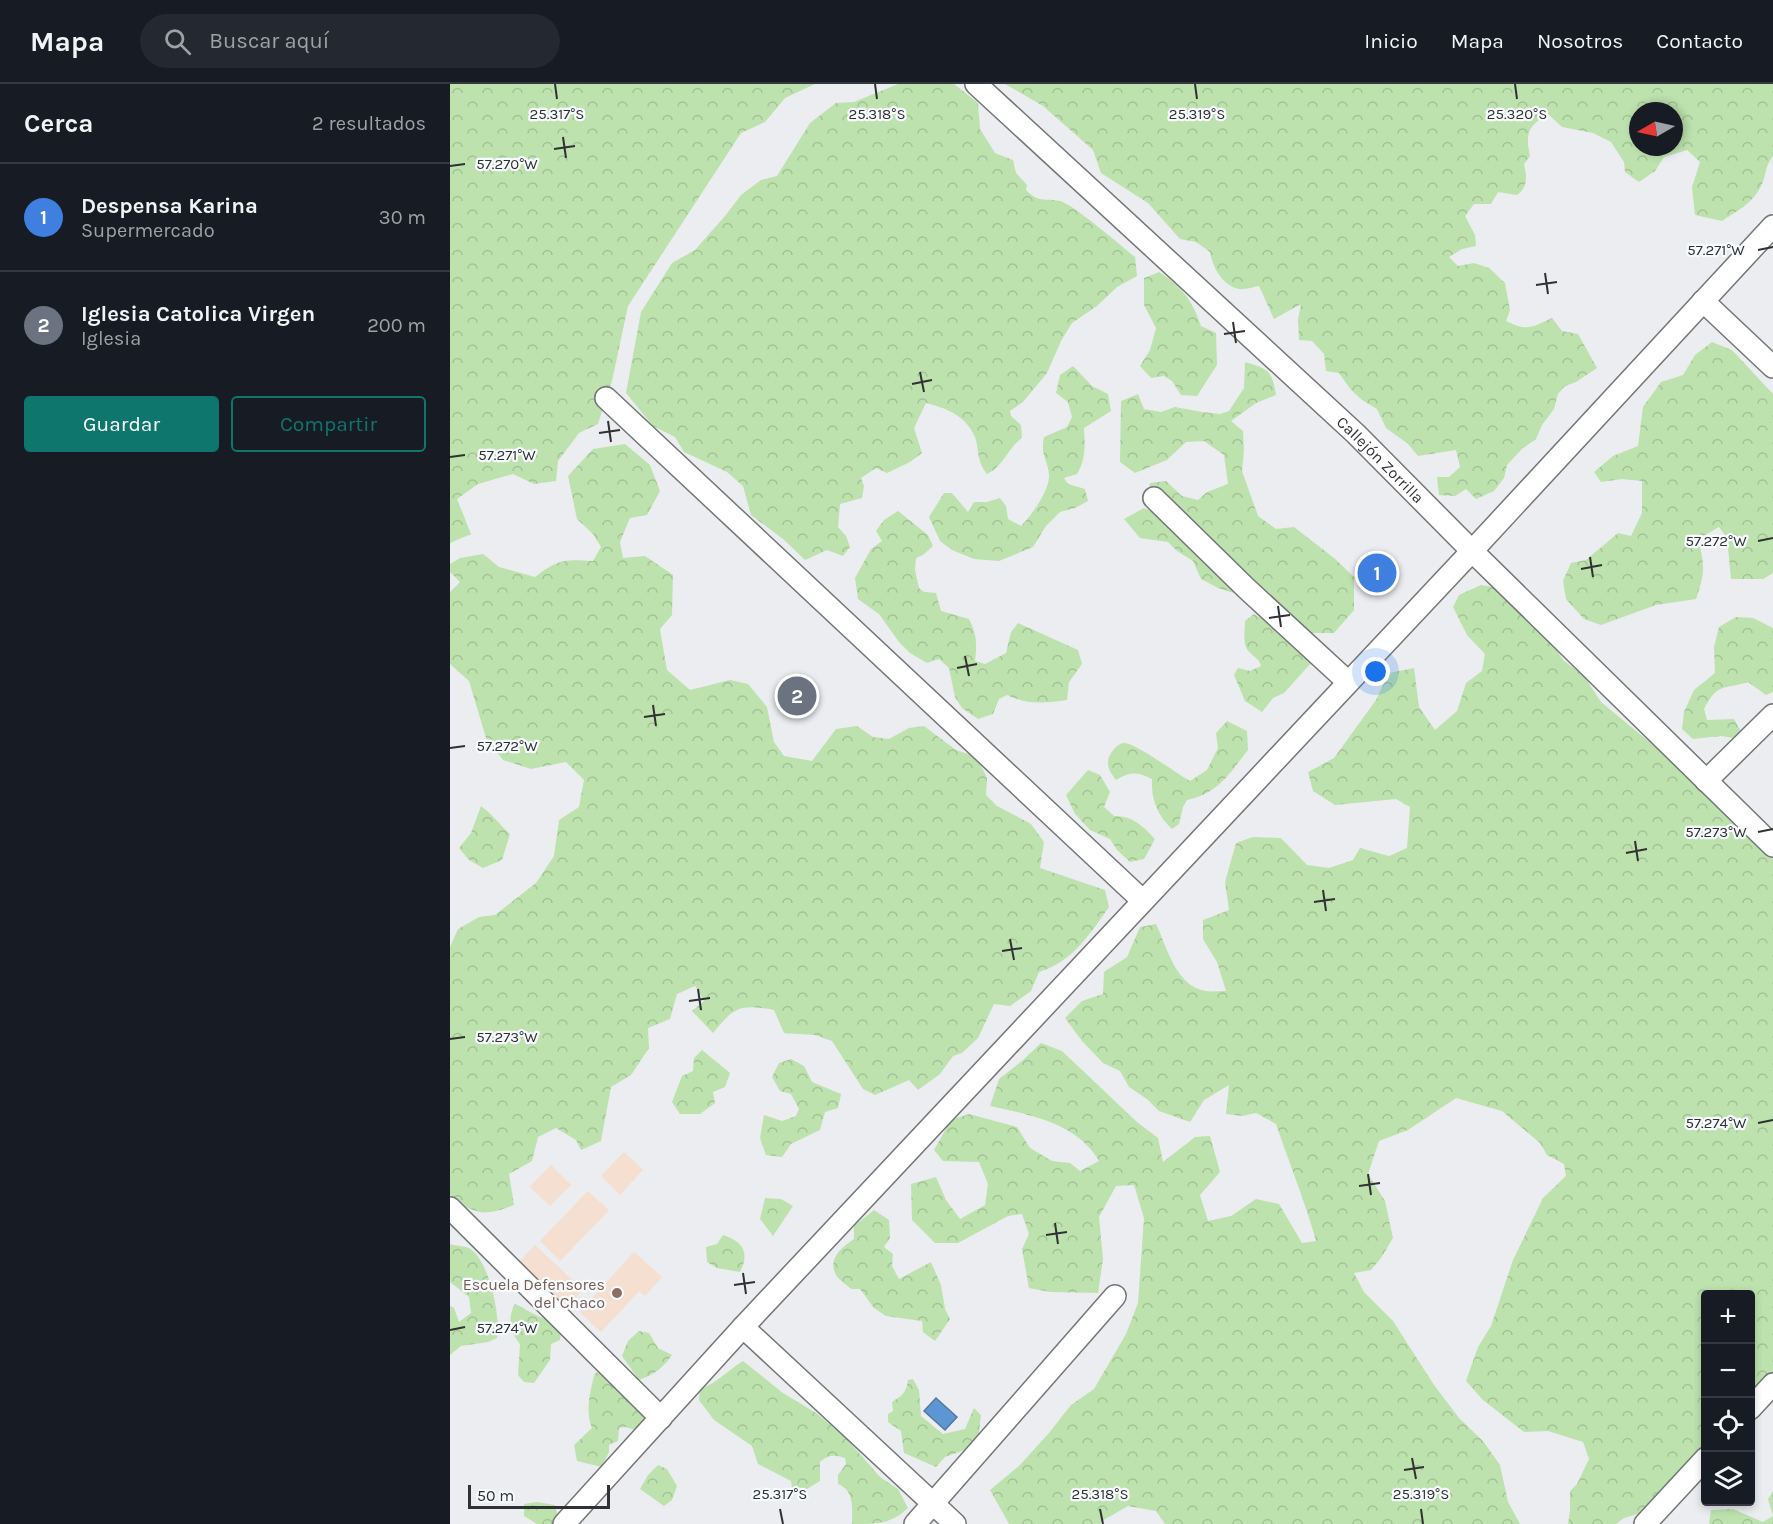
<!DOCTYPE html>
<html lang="es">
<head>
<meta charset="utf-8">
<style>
  body { margin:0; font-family:Karla,sans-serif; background:#242831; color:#f1f3f6 }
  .controls { position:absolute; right:18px; bottom:18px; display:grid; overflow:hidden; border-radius:6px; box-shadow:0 3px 9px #0003 }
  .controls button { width:54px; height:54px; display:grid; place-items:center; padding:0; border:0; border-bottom:2px solid #363941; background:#171b24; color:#f1f3f6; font:30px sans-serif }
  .compass { position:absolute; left:1179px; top:18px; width:54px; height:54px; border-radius:50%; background:#171b24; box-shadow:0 3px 9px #0003; rotate:261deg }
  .scale { position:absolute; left:18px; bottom:15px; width:142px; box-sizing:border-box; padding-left:6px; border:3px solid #303132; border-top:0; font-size:16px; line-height:21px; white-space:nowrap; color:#303132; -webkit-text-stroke:4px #f8fbfe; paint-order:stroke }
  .you { position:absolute; left:926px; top:588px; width:21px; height:21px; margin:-15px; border:4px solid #fff; border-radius:50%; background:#1a73e8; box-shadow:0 0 0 9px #1a73e833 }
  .badge { display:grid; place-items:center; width:39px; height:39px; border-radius:50%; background:#0f766e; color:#fff; font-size:20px; font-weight:700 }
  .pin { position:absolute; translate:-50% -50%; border:3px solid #fff; box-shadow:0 2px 6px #0006 }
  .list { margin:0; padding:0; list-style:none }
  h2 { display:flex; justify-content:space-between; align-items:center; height:78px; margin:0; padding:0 24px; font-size:26px }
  h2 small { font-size:20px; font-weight:400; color:#9ea1a6 }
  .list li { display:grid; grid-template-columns:39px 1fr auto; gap:18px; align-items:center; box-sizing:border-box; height:108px; padding:0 24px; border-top:2px solid #363941 }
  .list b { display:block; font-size:22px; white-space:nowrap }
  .list p { margin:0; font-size:20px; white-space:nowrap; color:#9ea1a6 }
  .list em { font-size:20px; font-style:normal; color:#9ea1a6 }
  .actions { display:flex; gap:12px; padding:18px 24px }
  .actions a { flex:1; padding:14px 0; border:2px solid #0f766e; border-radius:6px; text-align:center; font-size:21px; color:#0f766e }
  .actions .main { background:#0f766e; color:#fff }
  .icon { flex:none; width:33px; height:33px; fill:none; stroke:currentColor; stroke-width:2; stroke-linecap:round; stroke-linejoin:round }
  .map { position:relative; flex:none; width:1323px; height:1440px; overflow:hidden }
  header { display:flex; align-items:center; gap:36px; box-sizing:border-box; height:84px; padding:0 30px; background:#171b24; border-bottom:2px solid #363941 }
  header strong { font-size:28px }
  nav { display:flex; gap:33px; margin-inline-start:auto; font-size:21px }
  .search { width:420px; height:54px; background:#242831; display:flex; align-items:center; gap:15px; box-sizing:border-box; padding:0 21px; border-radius:33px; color:#9ea1a6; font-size:22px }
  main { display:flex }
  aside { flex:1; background:#171b24 }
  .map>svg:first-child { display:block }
  .education { fill:#f4dfd0 }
  .forest { fill:url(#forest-crowns); fill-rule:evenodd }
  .water { fill:#5d97d3; stroke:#5078a3; stroke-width:1.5 }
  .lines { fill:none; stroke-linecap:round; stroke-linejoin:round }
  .minor-casing { stroke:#747678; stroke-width:24 }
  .minor { stroke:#fff; stroke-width:21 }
  .ticks { fill:none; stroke:#303132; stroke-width:2 }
  .education-dot { fill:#8d6e63; stroke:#f8fbfe; stroke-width:2 }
  .labels { text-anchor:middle; stroke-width:4.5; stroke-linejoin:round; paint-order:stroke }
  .street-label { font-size:16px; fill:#303132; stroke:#f8fbfe }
  .education-label { font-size:16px; fill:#785e54; stroke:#f8fbfe; text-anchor:end }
  .ticks-label { font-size:15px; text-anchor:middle; fill:#303132; stroke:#f8fbfe; stroke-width:4.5; stroke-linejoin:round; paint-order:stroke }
</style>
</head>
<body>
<header>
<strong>Mapa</strong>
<div class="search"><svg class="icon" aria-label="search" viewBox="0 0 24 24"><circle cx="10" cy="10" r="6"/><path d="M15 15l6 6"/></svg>Buscar aquí</div>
<nav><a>Inicio</a><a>Mapa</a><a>Nosotros</a><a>Contacto</a></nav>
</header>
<main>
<aside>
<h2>Cerca<small>2 resultados</small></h2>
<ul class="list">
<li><span class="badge" style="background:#3f7fe0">1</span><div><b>Despensa Karina</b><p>Supermercado</p></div><em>30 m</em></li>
<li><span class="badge" style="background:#6b7280">2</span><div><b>Iglesia Catolica Virgen</b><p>Iglesia</p></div><em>200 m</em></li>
</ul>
<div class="actions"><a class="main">Guardar</a><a>Compartir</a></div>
</aside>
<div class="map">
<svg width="1323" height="1440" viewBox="0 0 1323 1440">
  <defs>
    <pattern id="forest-crowns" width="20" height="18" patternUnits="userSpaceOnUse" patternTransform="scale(1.5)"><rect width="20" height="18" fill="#bde2ae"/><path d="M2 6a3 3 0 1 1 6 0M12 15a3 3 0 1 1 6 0" fill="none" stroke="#a3c296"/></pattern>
  </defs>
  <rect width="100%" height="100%" fill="#ebedf0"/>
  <!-- education -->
  <path class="education" d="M 174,1068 L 193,1086 L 170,1111 L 151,1092 Z
    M 101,1081 L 121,1101 L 100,1122 L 80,1103 Z
    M 138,1107 L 159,1126 L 110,1177 L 90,1157 Z
    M 85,1161 L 133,1206 L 117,1223 L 69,1178 Z
    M 184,1168 L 212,1193 L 195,1212 L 189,1207 L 151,1248 L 130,1228 Z"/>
  <!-- forest -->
  <path class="forest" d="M 0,0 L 365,0 L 335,14 L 315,38 L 291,49 L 178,222 L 162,297 L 148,340 L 129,349 L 108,377 L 106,397 L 84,400 L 63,390 L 28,400 L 7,415 L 21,450 L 0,459 Z
    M 448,0 L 504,0 L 528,19 L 530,45 L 545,69 L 563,76 L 566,89 L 577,101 L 576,106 C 588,119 595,114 610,117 C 623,120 671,162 685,173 L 687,192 L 667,203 L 647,222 L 622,239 L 611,257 L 597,289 L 573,318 L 560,327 L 561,332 L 571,341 L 572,354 C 557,365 554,382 537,390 C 524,373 531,364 523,349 C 513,330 495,324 476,319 L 464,344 L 472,369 L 460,378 L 437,389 L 426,384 L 411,394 L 414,402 L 412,414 L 390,420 L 388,443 L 396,452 L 400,463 L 393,472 L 377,466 L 355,476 L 333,455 L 301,431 L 293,402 L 277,388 L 234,368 L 225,353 L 203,342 L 176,309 L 191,228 L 222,179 L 245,166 L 275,132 L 291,111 L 311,96 L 327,92 L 360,39 L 386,19 L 404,18 Z
    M 555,0 L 1323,0 L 1323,72 C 1314,83 1317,91 1311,102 C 1303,119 1287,127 1272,137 L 1245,131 L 1242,103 L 1250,78 L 1237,66 L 1214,73 L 1205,87 L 1189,98 L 1175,88 L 1174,78 L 1161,58 L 1143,49 L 1112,43 L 1098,30 C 1078,42 1075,49 1080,72 L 1074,80 C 1077,93 1078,103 1067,111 L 1048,108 L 1041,120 L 1024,120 L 1015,132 L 1025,151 L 1026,162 L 1012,165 L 999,173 L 1008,182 L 1024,179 L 1039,184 L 1055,199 L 1060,226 L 1056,237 C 1078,248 1082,243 1102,234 L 1112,247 L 1128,250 L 1147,284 L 1126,298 L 1115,302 L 1108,310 L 1104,325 L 1092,341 L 1086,355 L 1072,365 L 1057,381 L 1054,394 L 1044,407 L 1026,415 L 1016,405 L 1005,412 L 989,411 L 987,393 L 999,393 L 1010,383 L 1006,366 L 968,372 L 958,360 L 936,344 L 927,325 L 912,316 L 901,306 L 889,289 L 876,287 L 874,270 L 862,257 L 849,256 L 848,236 L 851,220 L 824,235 L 809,202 C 803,203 795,206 789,205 C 772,201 763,184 760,168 L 746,158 L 730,155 L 698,119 L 651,89 L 643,66 L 593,22 ZM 1188,27 L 1224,27 L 1224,63 L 1188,63 Z
    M 709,188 C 731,202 743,217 751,242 L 766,249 L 767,281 L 747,312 L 731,311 L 722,297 L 714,292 L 701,294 L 690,282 L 700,266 L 706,244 L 694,221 L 694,194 Z
    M 1262,258 L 1282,266 L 1323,310 L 1323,489 L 1313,495 L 1281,495 L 1277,454 L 1269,443 L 1248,455 C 1255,482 1255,489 1246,515 L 1206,521 L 1151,541 L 1134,535 L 1116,515 L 1113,497 L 1121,479 L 1136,476 L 1168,449 L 1181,452 L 1192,429 L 1192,397 L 1172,395 L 1151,398 L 1144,388 L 1163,372 L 1188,362 L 1193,323 L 1211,298 L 1233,291 L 1245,271 Z
    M 795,278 C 818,285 822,286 826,311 L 806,319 L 781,337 L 793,347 L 794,366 L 792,387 L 808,432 L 826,445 L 844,443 L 884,474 L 904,493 L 904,526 L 884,549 L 860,549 L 790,511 L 768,504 L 751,495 L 743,477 L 727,467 L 718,458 L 690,454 L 674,435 L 694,424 L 716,434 L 696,417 L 700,399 L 716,397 L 732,412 L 748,416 L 757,408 L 778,400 L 774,371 L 754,357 L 736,358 L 717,376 L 685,389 L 670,378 L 671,317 L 688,310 L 694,325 L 711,328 L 725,323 L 752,328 L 770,330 L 779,327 L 794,304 Z
    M 623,282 L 642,302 L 658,310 L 661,327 L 634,344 C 635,360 636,376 627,390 L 614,394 L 618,400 L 635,405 L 638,417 L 625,424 L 610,428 L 596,442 L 583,463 L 549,477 L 524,475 L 502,466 L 490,457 L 479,433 L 494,409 L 502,409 L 518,428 L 524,418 L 537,418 L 550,414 L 556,422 L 558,435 L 571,442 C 581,432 600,406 599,391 C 598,376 590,371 594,353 L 617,343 L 622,333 L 618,318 L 606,309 L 610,291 Z
    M 175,360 L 200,381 L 210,407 L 197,431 L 180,434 L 170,458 L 173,474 L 195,472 L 223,491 L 222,531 L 210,545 L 217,586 L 240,606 L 280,596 L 298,600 L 317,623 L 324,658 L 334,672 L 362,677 L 386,645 L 407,642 L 423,653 L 439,655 L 459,644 L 474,642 L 506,666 L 527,673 L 537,694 L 536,711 L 547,722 L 581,740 L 594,758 L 590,784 L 655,806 L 659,823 C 640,850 622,878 589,888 L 581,907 L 560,922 L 544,920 L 528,954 L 512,969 L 503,972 L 490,990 L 468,1006 L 459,996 L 425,1011 L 413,1005 L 382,957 L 365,951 L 334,949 L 324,926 C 290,920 285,922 263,949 L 242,927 L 254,917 L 245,902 L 227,910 L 220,935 L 198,944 L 199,964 L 181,991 L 161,1003 L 151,1057 L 131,1066 L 126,1056 L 106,1044 L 88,1053 L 82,1077 L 59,1090 L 64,1121 C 35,1133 24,1131 0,1111 L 0,863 L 8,845 L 29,833 L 45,831 L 86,799 L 104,772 L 109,736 L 129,723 L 134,696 L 116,678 L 81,685 L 53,676 L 36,654 L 19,597 L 0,580 L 0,508 L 10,498 L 0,488 L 0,480 L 10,474 L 33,470 L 49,483 L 85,493 C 108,475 115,475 143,477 L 151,463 L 143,450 L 127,435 L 118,392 L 143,365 Z
    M 448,427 L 478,451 L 483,462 L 473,471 L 466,474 L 465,486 L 469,504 L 474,508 L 486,509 L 491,527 L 519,535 C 527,550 527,561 525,577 L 535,580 L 556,569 L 561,548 L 568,539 L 628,566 L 632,580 L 619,598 L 617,616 C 595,619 578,621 557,611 L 549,615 L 543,630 L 528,635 L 512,624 L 505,613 L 499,584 L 489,575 L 477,579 L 460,569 L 449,558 L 429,530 L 408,515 L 405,494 L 421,465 L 432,457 L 426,447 L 434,436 Z
    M 1031,501 L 1049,504 L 1094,548 L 1113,576 L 1134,592 L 1151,618 L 1323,760 L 1323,1294 L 1301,1321 L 1300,1210 L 1256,1210 L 1255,1381 L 1221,1420 L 1174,1434 L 1166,1440 L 1118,1440 L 1120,1427 L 1120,1407 L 1127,1400 L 1139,1375 L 1133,1358 L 1098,1347 L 1074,1348 L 1033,1316 L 1016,1297 L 1028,1263 L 1041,1242 L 1063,1176 L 1093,1114 L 1116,1092 L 1114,1080 L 1097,1071 L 1090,1059 L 1052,1027 L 1006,1014 L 958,1046 L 929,1057 L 918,1090 L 935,1117 L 943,1154 L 931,1174 L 921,1186 L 904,1189 L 914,1208 L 943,1237 L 984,1301 L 1009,1334 L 1033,1357 L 1050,1381 L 1058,1418 L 1070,1440 L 715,1440 L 706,1427 L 678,1422 L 652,1437 L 650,1440 L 559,1440 L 540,1406 L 569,1382 L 599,1349 L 621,1321 L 644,1305 L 676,1250 L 688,1219 L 694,1134 L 684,1101 L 666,1102 L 649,1133 L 653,1175 L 648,1209 L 600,1208 L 579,1204 L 572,1165 L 579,1150 L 572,1130 L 558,1132 L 508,1159 L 485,1159 L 462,1136 L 461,1100 L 486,1093 L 496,1116 L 510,1135 L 535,1121 L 538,1100 L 529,1078 L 493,1077 L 484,1066 L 501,1036 L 519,1030 L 567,1043 L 580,1064 L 602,1077 L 620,1079 L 630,1087 L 649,1077 C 627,1039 580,1031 540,1022 L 549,995 L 572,977 L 591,959 L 612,967 L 687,1038 L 708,1054 L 713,1078 L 745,1053 L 760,1052 L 770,1088 L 750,1111 L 758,1137 L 781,1132 L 806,1115 L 829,1120 L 852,1159 L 866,1157 C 855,1117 839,1079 826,1040 L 806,1029 L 792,1032 L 776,1030 L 779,1001 L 754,1016 L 740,1038 L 709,1027 L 697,1015 L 679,1003 L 670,987 L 653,979 L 632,957 L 615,934 L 632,917 L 653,910 L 654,888 L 677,873 L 690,843 L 706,840 C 717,863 726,903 756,907 C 763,908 770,907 776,907 L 767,878 L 753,855 L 753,836 L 779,826 L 775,798 L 786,759 L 803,753 L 831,754 L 857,781 L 879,784 L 903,776 L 910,764 L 939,772 L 957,764 L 960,723 L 946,715 L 885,721 L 863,707 L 858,688 L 884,674 L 926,616 L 939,589 L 964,584 L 969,623 L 985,646 L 1007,627 L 1016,599 L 1032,587 L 1035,570 L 1017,551 L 1003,523 L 1009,511 Z
    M 804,530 L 832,546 L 862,578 L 834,609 L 823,614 L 812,628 L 795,617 L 784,591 L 788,584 L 800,587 L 811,582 C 809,573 799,571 796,563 C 793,555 795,545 795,537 Z
    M 1286,533 L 1303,534 L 1323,544 L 1323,608 L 1316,611 L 1298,598 C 1273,606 1268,598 1254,625 L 1257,636 L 1284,635 L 1290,646 L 1284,654 L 1271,652 L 1243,655 L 1232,645 L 1234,628 L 1244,606 L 1265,589 L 1264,563 L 1269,543 Z
    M 777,637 L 797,647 L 798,666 C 779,690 769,709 737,716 L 733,723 L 729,740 L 722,745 C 707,731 701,715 702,695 C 688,688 681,687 666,696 C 660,688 655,681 660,671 C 663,666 668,659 674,659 C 686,659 727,690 740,697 L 757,686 L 768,664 L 766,649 Z
    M 638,686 L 650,691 L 660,708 L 654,723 L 664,732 C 682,731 694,743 705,755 L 694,775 L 680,778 L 667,766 L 660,755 L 640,746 L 625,730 L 616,711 Z
    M 31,722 C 42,730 50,741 60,750 L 52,776 L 33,784 L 19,776 L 9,764 L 21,749 Z
    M 252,966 L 280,989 L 275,1003 L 263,1008 L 265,1019 L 250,1030 L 230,1030 L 222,1018 L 232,992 L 243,987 L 244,974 Z
    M 341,975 L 354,982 L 362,998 L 391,1010 L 388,1024 L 375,1028 L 370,1046 L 341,1060 L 332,1073 L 316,1071 L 310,1054 L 314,1031 L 332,1037 L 346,1032 L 349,1025 L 341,1010 L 330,1007 L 322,993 L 329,979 Z
    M 315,1114 L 331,1115 L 343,1122 L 323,1152 L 310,1135 Z
    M 424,1126 L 439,1136 L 440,1154 L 434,1163 L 443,1170 L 442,1182 L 449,1195 L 481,1178 L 491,1201 L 495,1225 L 500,1235 L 485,1257 L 473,1248 L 472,1237 L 436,1232 L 424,1224 L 410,1205 L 401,1205 C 397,1201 389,1196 386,1191 C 377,1175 392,1163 404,1155 L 404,1142 Z
    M 273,1151 C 293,1157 300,1169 290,1188 L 267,1184 L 257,1178 L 256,1163 L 267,1160 Z
    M 0,1160 C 6,1162 14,1162 19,1164 C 39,1175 51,1233 47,1254 L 38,1258 L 11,1262 L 0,1271 L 0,1222 L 4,1224 L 9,1238 L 21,1229 L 19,1213 L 0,1198 Z
    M 65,1220 C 73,1223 80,1229 88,1232 C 98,1236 102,1237 111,1245 L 110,1256 L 101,1260 L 100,1276 L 84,1299 L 74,1298 L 68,1291 L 70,1260 C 60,1248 57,1234 65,1220 Z
    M 189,1247 L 199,1249 L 208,1264 L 222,1271 C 213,1284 205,1290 189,1296 L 172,1272 L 178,1257 Z
    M 293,1277 L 333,1309 L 366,1329 L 396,1354 L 430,1393 L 448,1405 L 458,1424 C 441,1440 428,1440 402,1440 C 402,1424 405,1407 388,1400 L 388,1391 L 396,1380 L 395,1374 C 384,1371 379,1370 370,1378 L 370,1397 L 352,1408 L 342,1404 L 341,1397 L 308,1380 L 302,1362 L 264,1336 L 249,1316 L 250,1305 C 267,1299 277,1287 293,1277 Z
    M 155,1287 L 165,1299 L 168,1307 L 176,1312 L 190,1308 L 201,1309 L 204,1318 L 190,1348 L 176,1343 L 169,1344 L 168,1357 L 159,1361 L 159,1368 L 152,1383 L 127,1377 L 124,1361 L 142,1344 C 135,1327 140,1307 145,1289 Z
    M 463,1295 L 469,1306 L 471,1332 L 493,1350 L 515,1345 L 524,1324 L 531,1331 L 529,1349 L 523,1363 L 495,1373 L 486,1383 L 454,1369 L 451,1347 L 438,1338 L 438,1330 L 443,1327 L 442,1318 C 453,1311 456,1309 458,1296 Z
    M 208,1381 L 217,1385 L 227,1402 L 222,1416 L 214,1422 L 190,1405 L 198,1391 Z
    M 1323,1407 L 1323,1440 L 1259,1440 L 1261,1426 L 1283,1425 L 1313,1438 L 1323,1432 L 1318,1415 Z
    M 87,1418 L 105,1421 L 109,1436 L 105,1440 L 87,1440 L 74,1432 L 74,1420 Z"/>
  <!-- water -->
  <path class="water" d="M 486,1314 L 507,1333 L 495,1346 L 474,1327 Z"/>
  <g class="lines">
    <defs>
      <g id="minor">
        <path id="s1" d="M 526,0 L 906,350 L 1022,467 L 1323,762"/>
        <path d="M 1253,217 L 1323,283"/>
        <path d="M 156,314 L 692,816"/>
        <path d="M 704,414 L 797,505 L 898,598"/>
        <path d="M 1256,697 L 1323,631"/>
        <path d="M 0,1124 L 211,1334"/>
        <path d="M 293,1243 L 505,1440"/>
        <path d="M 1300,1325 L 1323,1300"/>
        <path d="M 114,1440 L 293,1243 L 1022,467 L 1323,142"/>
        <path d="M 465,1440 L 665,1212"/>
        <path d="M 1195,1440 L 1256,1374"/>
      </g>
    </defs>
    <!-- minor casing -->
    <use href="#minor" class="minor-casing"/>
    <!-- minor -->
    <use href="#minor" class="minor"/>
  </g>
  <!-- ticks -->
  <path class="ticks" d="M 105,0 L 107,15M 425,0 L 427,15M 745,0 L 747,15M 1065,0 L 1067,15M 113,53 L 116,74M 104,65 L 125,62M 0,82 L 15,80M 1308,166 L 1323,163M 1095,189 L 1098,210M 1086,201 L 1107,198M 783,238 L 786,259M 774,250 L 795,247M 470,288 L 474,308M 462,300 L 482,296M 158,337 L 161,358M 149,349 L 170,346M 0,373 L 15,371M 1308,457 L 1323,454M 1140,473 L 1143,493M 1131,485 L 1152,481M 828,522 L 831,543M 819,534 L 840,531M 515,572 L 519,592M 507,584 L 527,580M 203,621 L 206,642M 194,633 L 215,630M 0,664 L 15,662M 1308,748 L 1323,745M 1185,757 L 1188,777M 1176,769 L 1197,765M 873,806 L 876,827M 864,818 L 885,815M 560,855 L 564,876M 552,867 L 572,864M 248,905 L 251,926M 239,917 L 260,914M 0,955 L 15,953M 1308,1039 L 1323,1036M 918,1090 L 921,1111M 909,1102 L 930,1099M 605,1139 L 608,1160M 596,1151 L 617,1148M 293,1189 L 296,1210M 284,1201 L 305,1198M 0,1246 L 15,1243M 962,1374 L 966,1395M 954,1386 L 974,1383M 330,1425 L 333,1440M 650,1425 L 653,1440M 971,1425 L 973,1440"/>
  <!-- markers -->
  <circle class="education-dot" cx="167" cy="1209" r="6"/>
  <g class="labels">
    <!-- street labels -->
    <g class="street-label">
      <text dy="6" stroke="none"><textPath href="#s1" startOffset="552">Callejón Zorrilla</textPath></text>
    </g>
    <!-- education labels -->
    <g class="education-label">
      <text x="155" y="1206">Escuela Defensores<tspan x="155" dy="18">del Chaco</tspan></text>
    </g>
  </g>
  <g class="ticks-label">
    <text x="107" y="35">25.317°S</text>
    <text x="427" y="35">25.318°S</text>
    <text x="747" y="35">25.319°S</text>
    <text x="1067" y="35">25.320°S</text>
    <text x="57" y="85">57.270°W</text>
    <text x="1266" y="171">57.271°W</text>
    <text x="57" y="376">57.271°W</text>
    <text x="1266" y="462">57.272°W</text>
    <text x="57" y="667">57.272°W</text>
    <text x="1266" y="753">57.273°W</text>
    <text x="57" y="958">57.273°W</text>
    <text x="1266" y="1044">57.274°W</text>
    <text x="57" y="1249">57.274°W</text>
    <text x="330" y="1415">25.317°S</text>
    <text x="650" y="1415">25.318°S</text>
    <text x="971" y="1415">25.319°S</text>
  </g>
</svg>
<div class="controls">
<button>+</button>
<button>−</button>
<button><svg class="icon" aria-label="locate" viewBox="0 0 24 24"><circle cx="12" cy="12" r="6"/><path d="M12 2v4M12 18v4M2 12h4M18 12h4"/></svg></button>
<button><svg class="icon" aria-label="layers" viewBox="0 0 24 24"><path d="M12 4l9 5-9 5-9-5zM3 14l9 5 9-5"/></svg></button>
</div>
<svg class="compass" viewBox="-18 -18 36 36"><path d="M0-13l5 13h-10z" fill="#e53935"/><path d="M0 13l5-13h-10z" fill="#9ea1a6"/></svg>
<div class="scale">50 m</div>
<div class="you"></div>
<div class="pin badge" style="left:927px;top:489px;background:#3f7fe0">1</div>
<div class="pin badge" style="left:347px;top:612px;background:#6b7280">2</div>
</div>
</main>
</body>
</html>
